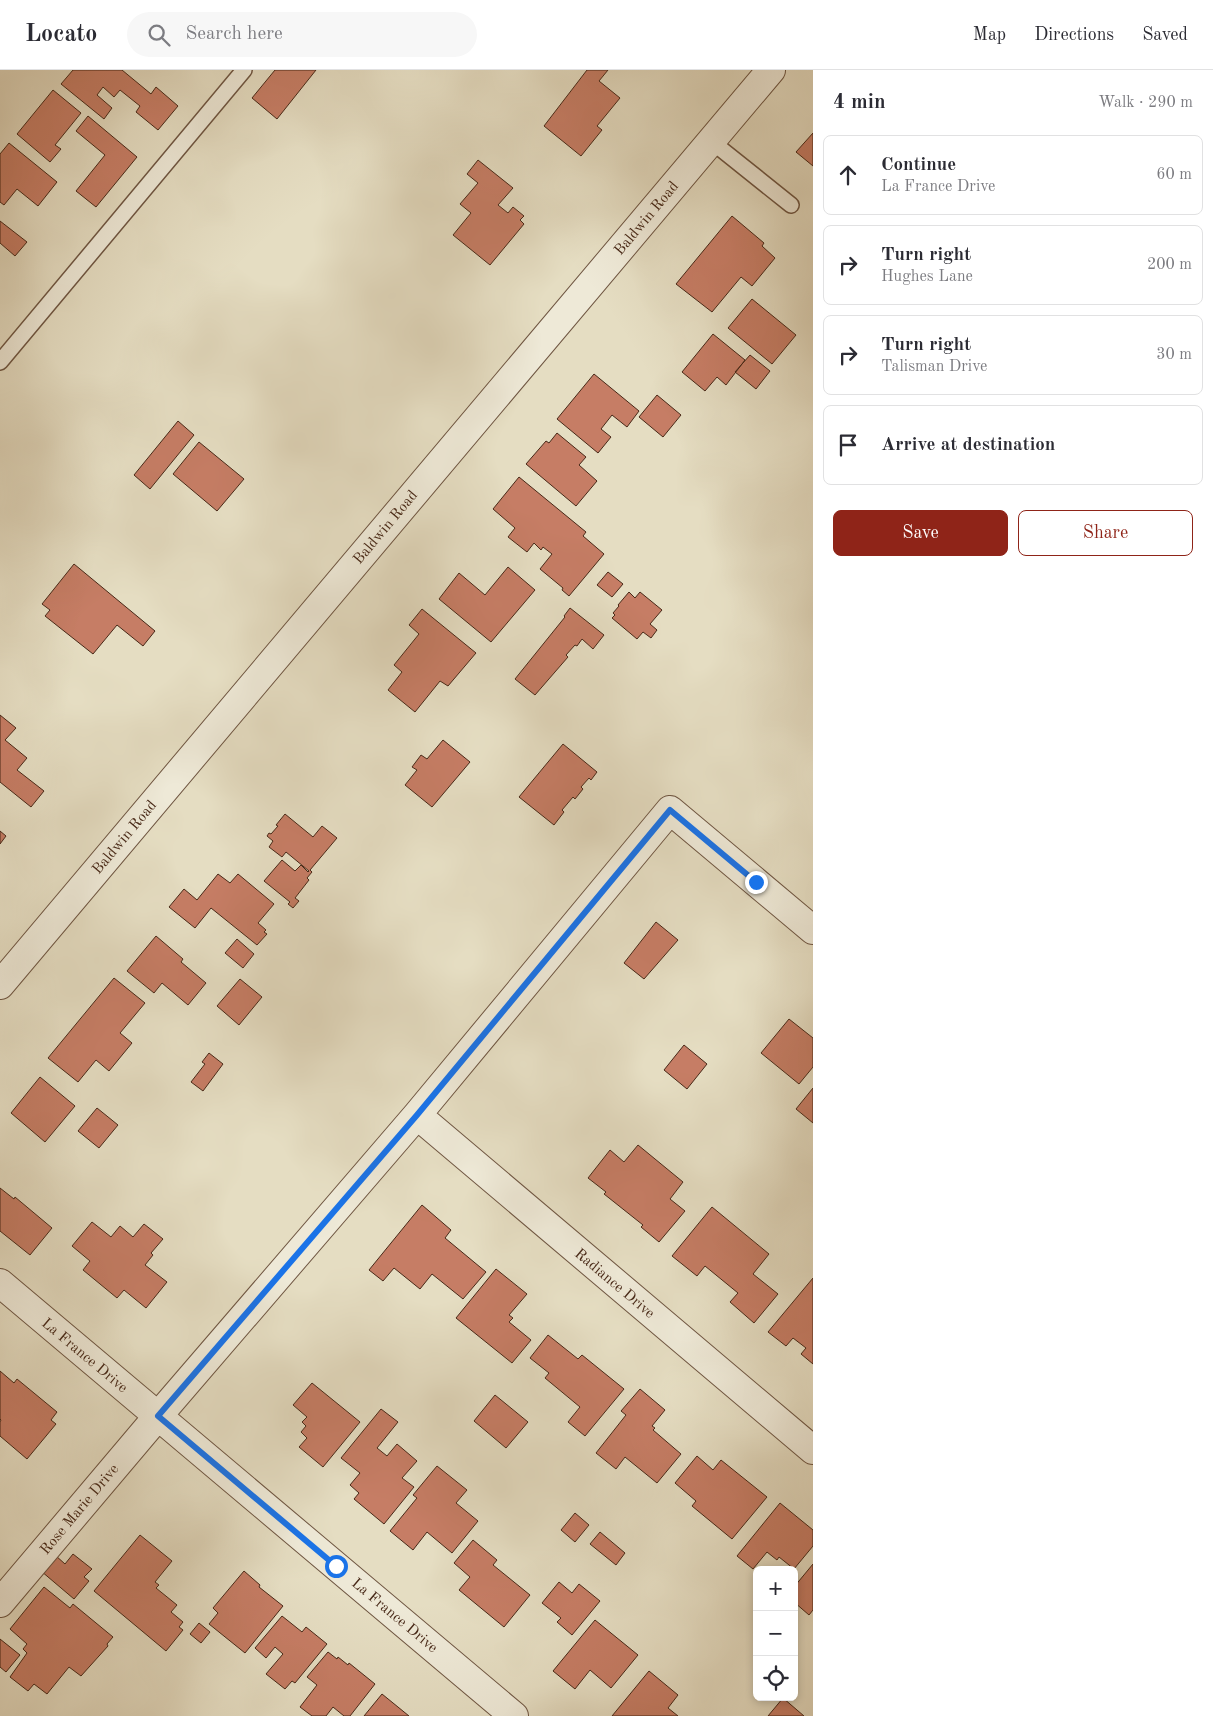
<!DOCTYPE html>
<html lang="en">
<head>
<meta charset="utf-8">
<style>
  body { margin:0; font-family:"Old Standard TT",serif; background:#f7f7f7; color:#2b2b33 }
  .controls { position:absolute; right:15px; bottom:15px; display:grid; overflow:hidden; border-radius:8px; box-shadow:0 2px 8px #0003 }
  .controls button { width:45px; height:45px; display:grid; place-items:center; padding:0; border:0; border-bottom:1px solid #e1e1e2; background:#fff; color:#2b2b33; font:25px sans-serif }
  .stop { position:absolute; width:15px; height:15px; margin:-11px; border:4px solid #1a73e8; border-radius:50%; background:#fff }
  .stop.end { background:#1a73e8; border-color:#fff; box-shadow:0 1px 5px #0008 }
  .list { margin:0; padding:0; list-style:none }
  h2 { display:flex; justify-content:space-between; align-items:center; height:65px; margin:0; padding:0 20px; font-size:21px }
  h2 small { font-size:16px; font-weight:400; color:#7c7c81 }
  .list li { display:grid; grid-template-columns:32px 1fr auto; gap:15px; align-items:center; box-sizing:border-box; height:80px; margin:0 10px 10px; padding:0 10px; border:1px solid #e1e1e2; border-radius:8px }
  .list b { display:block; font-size:19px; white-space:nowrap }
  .list p { margin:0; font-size:16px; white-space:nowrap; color:#7c7c81 }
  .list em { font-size:16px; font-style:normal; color:#7c7c81 }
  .actions { display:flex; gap:10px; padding:15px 20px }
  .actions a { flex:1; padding:11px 0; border:1px solid #8f2418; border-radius:8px; text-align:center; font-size:18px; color:#8f2418 }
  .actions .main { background:#8f2418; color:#fff }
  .icon { flex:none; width:28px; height:28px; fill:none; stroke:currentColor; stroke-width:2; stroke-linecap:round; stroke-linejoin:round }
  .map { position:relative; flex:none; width:813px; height:1646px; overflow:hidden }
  header { display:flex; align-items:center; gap:30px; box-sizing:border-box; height:70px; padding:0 25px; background:#fff; border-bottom:1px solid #e1e1e2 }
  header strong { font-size:24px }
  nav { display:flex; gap:28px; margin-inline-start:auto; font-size:18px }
  .search { width:350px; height:45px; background:#f7f7f7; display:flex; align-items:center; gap:12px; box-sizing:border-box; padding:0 18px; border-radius:28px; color:#7c7c81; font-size:19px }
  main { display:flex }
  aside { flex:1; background:#fff }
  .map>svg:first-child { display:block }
  .building { fill:#c67d65; stroke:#482918 }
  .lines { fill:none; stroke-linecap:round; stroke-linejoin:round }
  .service-casing { stroke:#6f5642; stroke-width:18 }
  .minor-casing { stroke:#6f5642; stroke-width:30 }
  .service { stroke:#eee9d7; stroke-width:15 }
  .minor { stroke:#eee9d7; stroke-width:28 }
  .route { stroke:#1a73e8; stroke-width:6 }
  .labels { text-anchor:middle; stroke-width:4; stroke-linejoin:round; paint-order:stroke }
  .street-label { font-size:15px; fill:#482918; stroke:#eee9d7 }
</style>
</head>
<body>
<header>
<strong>Locato</strong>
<div class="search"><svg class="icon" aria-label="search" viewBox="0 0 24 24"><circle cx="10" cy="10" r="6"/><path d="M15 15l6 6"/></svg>Search here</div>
<nav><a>Map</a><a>Directions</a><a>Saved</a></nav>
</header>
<main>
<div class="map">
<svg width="813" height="1646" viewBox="0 0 813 1646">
  <rect width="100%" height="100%" fill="#e5ddc2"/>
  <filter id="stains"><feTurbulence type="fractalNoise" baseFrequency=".004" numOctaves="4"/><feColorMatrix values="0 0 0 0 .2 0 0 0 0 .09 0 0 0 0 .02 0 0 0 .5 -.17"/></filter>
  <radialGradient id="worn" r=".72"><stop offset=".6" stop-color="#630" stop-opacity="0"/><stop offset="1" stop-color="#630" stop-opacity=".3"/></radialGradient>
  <!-- building -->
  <path class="building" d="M 73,0 L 122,0 L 151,24 L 156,17 L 178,36 L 158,60 L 136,42 L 140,36 L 120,20 L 114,27 L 103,17 L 97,25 L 112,38 L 104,49 L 61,14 Z
    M 275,0 L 316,0 L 277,49 L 252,28 Z
    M 587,0 L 608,0 L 599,11 L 620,28 L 597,56 L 602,60 L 581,86 L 544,56 Z
    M 53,20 L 81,43 L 55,75 L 61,79 L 50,92 L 17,64 Z
    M 88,46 L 137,87 L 96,137 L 76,121 L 105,85 L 76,61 Z
    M 813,63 L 813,96 L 796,82 Z
    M 9,73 L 57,112 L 38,136 L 17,119 L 4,135 L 0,132 L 0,84 Z
    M 478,90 L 513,118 L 498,135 L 508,143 L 513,137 L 524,146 L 520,150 L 524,154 L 490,195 L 453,165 L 471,143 L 460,134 L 478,113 L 467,104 Z
    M 732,146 L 764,173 L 762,176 L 775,188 L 752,216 L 741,207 L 712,242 L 676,214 Z
    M 0,151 L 27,172 L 15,186 L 0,173 Z
    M 752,229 L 796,265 L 772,294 L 728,258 Z
    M 713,264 L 745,290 L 726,315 L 717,307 L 705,321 L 682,302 Z
    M 750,285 L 770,301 L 756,319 L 735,302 Z
    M 594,304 L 639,341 L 627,357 L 612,345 L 601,359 L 611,367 L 598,383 L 557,349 Z
    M 657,325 L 681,345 L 663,367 L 639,347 Z
    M 178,351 L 194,365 L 150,419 L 134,405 Z
    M 557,363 L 586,387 L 579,395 L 597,411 L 576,436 L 526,394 L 546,371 L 549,373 Z
    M 199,372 L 244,409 L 217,441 L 173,404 Z
    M 519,407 L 586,462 L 583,466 L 604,484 L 569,526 L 562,520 L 563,518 L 540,499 L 552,484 L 543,477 L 541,480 L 534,473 L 527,482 L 508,467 L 515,458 L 493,439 Z
    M 74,494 L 155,561 L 143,576 L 117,555 L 93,584 L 45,546 L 50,540 L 42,534 Z
    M 508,497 L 535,520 L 491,572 L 439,529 L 459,503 L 485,525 Z
    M 608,502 L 623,514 L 612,527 L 597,515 Z
    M 629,522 L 635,528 L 640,522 L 662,540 L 650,554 L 657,560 L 651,568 L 643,562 L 637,569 L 612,548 L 615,545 L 613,543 L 619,536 L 618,535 Z
    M 570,538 L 604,565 L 593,579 L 582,569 L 577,576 L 575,575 L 566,585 L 568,587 L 535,625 L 515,609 L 565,547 L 564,546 Z
    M 422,539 L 476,583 L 448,616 L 440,611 L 415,642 L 388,620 L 402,602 L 394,595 L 419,564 L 409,555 Z
    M 0,645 L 16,658 L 5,670 L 27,688 L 17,700 L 44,721 L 31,737 L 0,712 Z
    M 443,670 L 470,692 L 432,737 L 405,715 L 417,700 L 412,697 L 421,685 L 427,689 Z
    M 563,674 L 597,702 L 591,710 L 589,708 L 581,717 L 583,719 L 575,729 L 573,727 L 562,740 L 564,742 L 554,755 L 519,727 Z
    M 285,744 L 313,767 L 322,756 L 337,768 L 310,800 L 312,802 L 307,808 L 309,810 L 295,828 L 299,831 L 293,838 L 288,834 L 290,832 L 264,811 L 282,790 L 295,801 L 301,795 L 308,802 L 309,801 L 286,782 L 282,787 L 269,777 L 273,771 L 267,766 L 269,763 L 271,764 L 278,756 L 276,755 Z
    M 0,761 L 6,766 L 0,774 Z
    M 218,804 L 230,813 L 238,804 L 274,834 L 258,853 L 266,860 L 264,862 L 267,864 L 257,875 L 211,838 L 195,858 L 169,837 L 184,819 L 197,830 Z
    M 656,852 L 678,870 L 644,909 L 624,893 Z
    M 156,866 L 183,889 L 181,892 L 206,913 L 188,935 L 162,913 L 154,923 L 127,901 Z
    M 237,869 L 254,884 L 243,898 L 225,883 Z
    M 114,908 L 145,933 L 120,963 L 132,973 L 109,1001 L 96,990 L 78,1012 L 48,988 Z
    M 240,909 L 262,927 L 239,955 L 217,936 Z
    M 789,949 L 813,968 L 813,997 L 799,1014 L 761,983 Z
    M 684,975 L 707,994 L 687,1019 L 664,1000 Z
    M 209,983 L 223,994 L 203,1021 L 191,1012 L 205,994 L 202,992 Z
    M 40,1007 L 75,1036 L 45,1072 L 11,1043 Z
    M 813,1018 L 813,1053 L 796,1039 Z
    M 97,1038 L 118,1055 L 99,1078 L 78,1061 Z
    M 638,1075 L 683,1112 L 670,1129 L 685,1141 L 659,1172 L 641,1157 L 643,1155 L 604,1124 L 606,1122 L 588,1108 L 610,1080 L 624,1092 Z
    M 0,1118 L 14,1129 L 15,1127 L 52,1158 L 30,1185 L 0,1161 Z
    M 422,1135 L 451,1160 L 445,1168 L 486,1202 L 463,1229 L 432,1204 L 420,1219 L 394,1198 L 383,1211 L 369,1200 Z
    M 712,1137 L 769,1184 L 753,1204 L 778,1224 L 754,1253 L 730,1232 L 738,1223 L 705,1196 L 697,1206 L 672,1186 Z
    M 92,1152 L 111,1167 L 120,1156 L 133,1167 L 144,1154 L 163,1169 L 151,1183 L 153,1185 L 145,1195 L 167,1212 L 146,1238 L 124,1220 L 117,1228 L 83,1200 L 90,1191 L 72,1176 Z
    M 496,1199 L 527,1224 L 509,1245 L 513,1248 L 509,1252 L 531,1270 L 512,1293 L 456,1248 Z
    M 813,1208 L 813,1294 L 801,1284 L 806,1278 L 793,1268 L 786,1276 L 768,1262 Z
    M 548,1265 L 578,1289 L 582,1285 L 624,1319 L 585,1366 L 568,1352 L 580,1337 L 545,1308 L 549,1303 L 530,1288 Z
    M 0,1301 L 14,1313 L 17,1309 L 57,1342 L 51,1350 L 56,1354 L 27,1389 L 0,1366 L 0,1352 L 1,1350 L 0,1349 Z
    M 312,1313 L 360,1352 L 323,1397 L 299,1377 L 307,1368 L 301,1362 L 306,1356 L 302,1352 L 307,1347 L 293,1335 Z
    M 640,1319 L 665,1340 L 652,1356 L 655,1358 L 653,1360 L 681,1384 L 657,1413 L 625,1387 L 616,1399 L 596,1383 L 626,1345 L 621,1341 Z
    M 495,1325 L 528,1352 L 506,1378 L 474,1351 Z
    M 381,1339 L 398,1352 L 377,1378 L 387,1386 L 397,1374 L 417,1391 L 402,1408 L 414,1417 L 384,1454 L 354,1429 L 359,1423 L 350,1415 L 360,1403 L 341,1388 Z
    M 697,1386 L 713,1400 L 721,1390 L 767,1427 L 732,1469 L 692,1436 L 696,1431 L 675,1413 Z
    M 437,1396 L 467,1420 L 456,1433 L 478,1451 L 452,1483 L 427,1462 L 413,1480 L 390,1461 L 417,1428 L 413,1425 Z
    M 780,1433 L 813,1460 L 813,1476 L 794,1499 L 779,1487 L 777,1490 L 767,1482 L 753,1499 L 737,1486 Z
    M 575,1443 L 589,1455 L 575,1472 L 561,1460 Z
    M 600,1462 L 625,1483 L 616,1495 L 590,1474 Z
    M 140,1465 L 172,1491 L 155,1512 L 159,1515 L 156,1518 L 177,1535 L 171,1542 L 183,1552 L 179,1557 L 183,1560 L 166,1581 L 94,1521 Z
    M 473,1470 L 497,1490 L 493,1495 L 530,1525 L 504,1557 L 459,1520 L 470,1507 L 454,1493 Z
    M 73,1484 L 92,1499 L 84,1507 L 89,1511 L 74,1529 L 41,1501 L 55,1485 L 65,1494 Z
    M 813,1494 L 813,1540 L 809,1545 L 794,1532 L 794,1517 Z
    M 244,1501 L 260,1515 L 259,1517 L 283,1536 L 245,1583 L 209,1554 L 218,1543 L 213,1538 Z
    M 559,1512 L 572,1523 L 579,1514 L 600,1531 L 572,1565 L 557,1552 L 561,1548 L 542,1533 Z
    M 44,1517 L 70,1538 L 73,1534 L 113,1567 L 107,1574 L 108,1576 L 81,1606 L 69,1597 L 47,1624 L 34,1614 L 28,1621 L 10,1607 L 27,1583 L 23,1579 L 27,1574 L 10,1559 Z
    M 282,1546 L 302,1562 L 306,1557 L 327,1574 L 295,1613 L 292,1611 L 285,1619 L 266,1604 L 283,1584 L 275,1577 L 266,1588 L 255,1578 Z
    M 595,1550 L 638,1585 L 611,1618 L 590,1600 L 575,1619 L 553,1601 Z
    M 199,1553 L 210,1562 L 201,1573 L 190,1564 Z
    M 0,1569 L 20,1585 L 6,1602 L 0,1597 Z
    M 328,1582 L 337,1589 L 338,1587 L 348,1595 L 349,1593 L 375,1614 L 350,1646 L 344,1646 L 333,1637 L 326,1646 L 312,1646 L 300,1637 L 317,1615 L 307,1607 Z
    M 649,1601 L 678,1625 L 668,1638 L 678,1646 L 612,1646 Z
    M 382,1624 L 409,1646 L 364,1646 Z
    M 783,1628 L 804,1646 L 768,1646 Z"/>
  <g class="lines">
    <defs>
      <path id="service" d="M 711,71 L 791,135
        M 0,292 L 244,0"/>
      <path id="minor" d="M 0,915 L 771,0
        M 417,1045 L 813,1380
        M 0,1213 L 514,1646
        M 0,1533 L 158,1346 L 417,1045 L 670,740 L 813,860"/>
    </defs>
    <!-- service casing -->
    <use href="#service" class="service-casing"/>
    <!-- minor casing -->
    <use href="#minor" class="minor-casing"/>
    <!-- service -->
    <use href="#service" class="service"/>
    <!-- minor -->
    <use href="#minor" class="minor"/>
  </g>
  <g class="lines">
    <!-- route -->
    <path class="route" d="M 336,1496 L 158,1346 L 417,1045 L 670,740 L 756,812"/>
  </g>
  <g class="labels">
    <!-- street labels -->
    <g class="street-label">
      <text transform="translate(646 148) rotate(-50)" y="5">Baldwin Road</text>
      <text transform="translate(385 457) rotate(-50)" y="5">Baldwin Road</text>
      <text transform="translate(124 767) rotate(-50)" y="5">Baldwin Road</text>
      <text transform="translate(615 1213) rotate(40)" y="5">Radiance Drive</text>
      <text transform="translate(85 1285) rotate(40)" y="5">La France Drive</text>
      <text transform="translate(79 1439) rotate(-50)" y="5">Rose Marie Drive</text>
      <text transform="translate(395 1545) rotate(40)" y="5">La France Drive</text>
    </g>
  </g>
  <rect width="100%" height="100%" filter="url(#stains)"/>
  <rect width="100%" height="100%" fill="url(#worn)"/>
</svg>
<div class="controls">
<button>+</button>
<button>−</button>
<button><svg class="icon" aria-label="locate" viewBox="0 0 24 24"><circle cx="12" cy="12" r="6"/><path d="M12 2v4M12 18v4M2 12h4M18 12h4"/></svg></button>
</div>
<div class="stop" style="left:336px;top:1496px"></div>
<div class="stop end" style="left:756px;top:812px"></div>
</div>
<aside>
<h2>4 min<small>Walk · 290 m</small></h2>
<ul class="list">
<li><svg class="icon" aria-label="ahead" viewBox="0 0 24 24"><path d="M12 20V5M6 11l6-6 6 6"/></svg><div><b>Continue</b><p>La France Drive</p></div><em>60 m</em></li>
<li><svg class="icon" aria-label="right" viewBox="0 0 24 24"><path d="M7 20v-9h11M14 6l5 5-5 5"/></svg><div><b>Turn right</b><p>Hughes Lane</p></div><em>200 m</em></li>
<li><svg class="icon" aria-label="right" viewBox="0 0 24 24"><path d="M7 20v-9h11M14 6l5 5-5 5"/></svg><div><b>Turn right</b><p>Talisman Drive</p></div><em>30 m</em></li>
<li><svg class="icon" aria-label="arrive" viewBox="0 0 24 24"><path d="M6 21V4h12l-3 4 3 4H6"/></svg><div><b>Arrive at destination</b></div></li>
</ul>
<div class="actions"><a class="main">Save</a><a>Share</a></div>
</aside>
</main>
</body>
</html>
